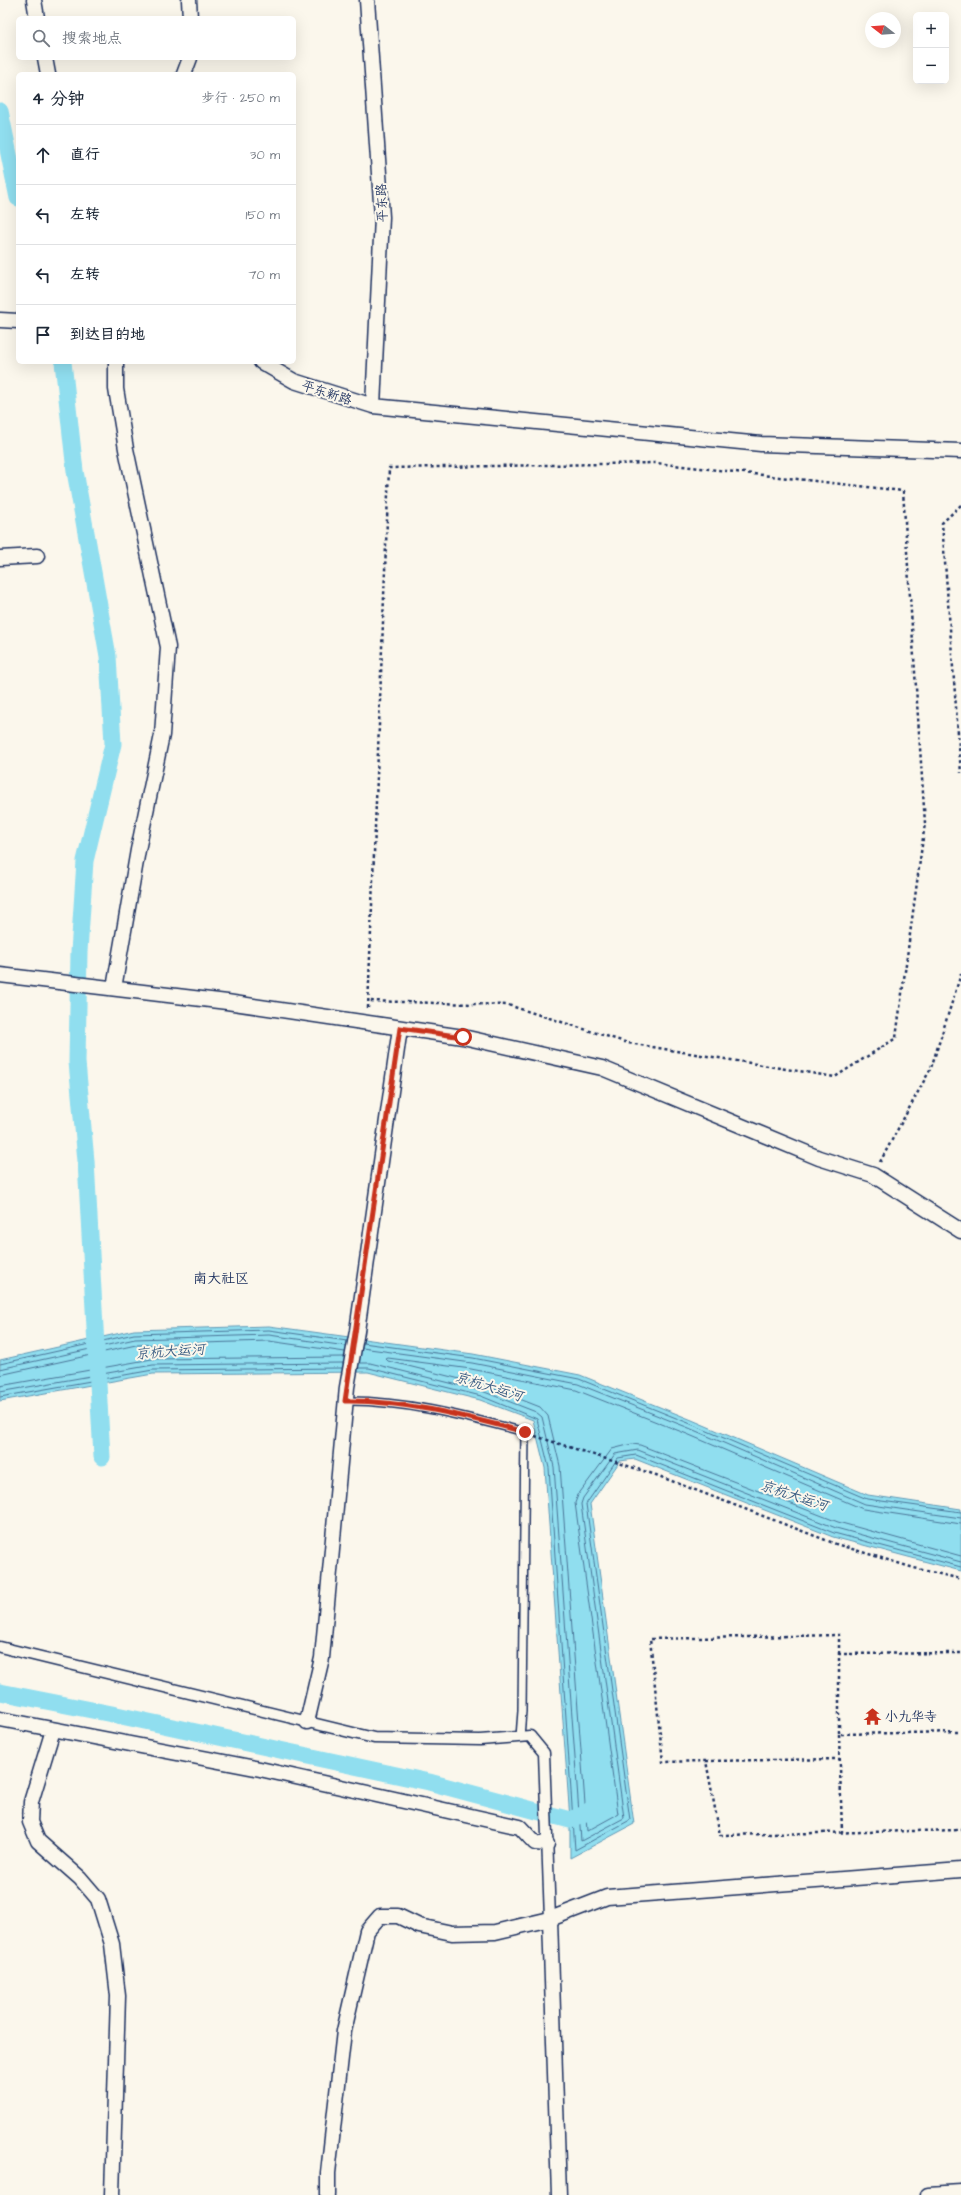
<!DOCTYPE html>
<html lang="zh">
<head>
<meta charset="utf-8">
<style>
  body { margin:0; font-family:"Architects Daughter","LXGW WenKai TC",sans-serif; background:#f6f6f7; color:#1f2937 }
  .controls { position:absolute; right:12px; top:12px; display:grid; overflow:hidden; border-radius:6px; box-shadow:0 4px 16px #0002 }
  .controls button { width:36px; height:36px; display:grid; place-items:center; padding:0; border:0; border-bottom:1px solid #e0e1e3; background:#fff; color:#1f2937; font:20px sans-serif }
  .compass { position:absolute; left:865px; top:12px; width:36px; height:36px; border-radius:50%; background:#fff; box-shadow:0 4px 16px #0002; rotate:287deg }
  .stop { position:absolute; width:12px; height:12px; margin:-9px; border:3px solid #c8321e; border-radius:50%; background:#fff }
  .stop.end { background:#c8321e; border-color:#fff; box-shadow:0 1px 4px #0008 }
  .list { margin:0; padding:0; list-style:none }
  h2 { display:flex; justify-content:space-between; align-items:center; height:52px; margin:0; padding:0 16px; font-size:17px }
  h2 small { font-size:13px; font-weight:400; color:#747a83 }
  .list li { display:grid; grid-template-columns:26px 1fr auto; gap:12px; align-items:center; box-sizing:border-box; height:60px; padding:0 16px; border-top:1px solid #e0e1e3 }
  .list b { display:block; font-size:15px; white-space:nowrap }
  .list em { font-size:13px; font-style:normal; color:#747a83 }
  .icon { flex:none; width:22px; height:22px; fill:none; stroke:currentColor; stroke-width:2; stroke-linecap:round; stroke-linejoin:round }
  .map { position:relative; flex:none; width:961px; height:2195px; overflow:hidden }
  .search { position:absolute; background:#fff; box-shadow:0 4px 16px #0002; left:16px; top:16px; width:280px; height:44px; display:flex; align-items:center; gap:10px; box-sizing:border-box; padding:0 14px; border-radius:6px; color:#747a83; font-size:15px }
  .panel { position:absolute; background:#fff; box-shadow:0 4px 16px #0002; left:16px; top:72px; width:280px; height:292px; border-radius:6px }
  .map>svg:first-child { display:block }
  .water { fill:#90deef; stroke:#6198b5 }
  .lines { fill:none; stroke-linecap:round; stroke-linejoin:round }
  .shore { stroke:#4a7598; stroke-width:1 }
  .canal { stroke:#90deef; stroke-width:17 }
  .service-casing { stroke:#1b2f5e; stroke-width:10 }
  .pedestrian-casing { stroke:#1b2f5e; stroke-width:13 }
  .minor-casing { stroke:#1b2f5e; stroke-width:17 }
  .path { stroke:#1b2f5e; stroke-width:2.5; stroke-dasharray:3 3; stroke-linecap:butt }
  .service { stroke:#fbf7ec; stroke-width:7 }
  .pedestrian { stroke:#fbf7ec; stroke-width:10 }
  .minor { stroke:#fbf7ec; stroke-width:14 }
  .route { stroke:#c8321e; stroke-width:5 }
  .labels { text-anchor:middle; stroke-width:4; stroke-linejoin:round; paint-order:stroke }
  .street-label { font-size:13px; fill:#1b2f5e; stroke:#fbf7ec }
  .poi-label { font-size:13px; fill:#1b2f5e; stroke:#fbf7ec; text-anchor:start }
  .neighbourhood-label { font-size:14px; fill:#1b2f5e; stroke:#fbf7ec }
  .water-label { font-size:14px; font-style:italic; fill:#385b82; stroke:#fbf7ec }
</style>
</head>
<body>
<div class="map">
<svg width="961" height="2195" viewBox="0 0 961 2195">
  <rect width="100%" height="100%" fill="#fbf7ec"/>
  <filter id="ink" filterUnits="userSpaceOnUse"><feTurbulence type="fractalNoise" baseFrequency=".025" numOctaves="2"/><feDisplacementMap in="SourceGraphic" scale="8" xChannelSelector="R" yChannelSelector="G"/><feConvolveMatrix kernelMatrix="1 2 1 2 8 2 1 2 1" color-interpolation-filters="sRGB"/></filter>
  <g filter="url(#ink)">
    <!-- water -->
    <path class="water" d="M 269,1326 L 473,1354 L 580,1375 L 692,1420 L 868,1495 L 961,1509 L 961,1571 L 833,1537 L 635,1459 L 620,1461 L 590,1504 L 634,1824 L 570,1858 L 570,1820 L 545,1468 L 533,1420 L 480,1400 L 368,1372 L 153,1374 L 0,1401 L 0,1360 L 134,1330 Z"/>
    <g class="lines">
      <!-- shore -->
      <path class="shore" d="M 363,1343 L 473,1358 L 579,1379 L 691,1424 L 867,1499 L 961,1512
        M 362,1348 L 472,1363 L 578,1384 L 689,1428 L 865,1504 L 961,1518
        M 359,1363 L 370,1363 L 482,1391 L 536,1412 L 542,1417 L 554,1467 L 581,1841 L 624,1818 L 581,1504 L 583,1498 L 615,1454 L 638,1450 L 836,1528 L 961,1562
        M 0,1364 L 134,1334 L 269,1330 L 347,1341
        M 359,1368 L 369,1368 L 481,1396 L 537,1419 L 549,1468 L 575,1850 L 630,1820 L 586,1504 L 618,1458 L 636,1455 L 834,1533 L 961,1567
        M 0,1369 L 135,1339 L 269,1335 L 346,1346
        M 0,1375 L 136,1345 L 269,1341 L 345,1352
        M 0,1386 L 152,1359 L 344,1357
        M 0,1392 L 153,1365 L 343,1363
        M 0,1397 L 153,1370 L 342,1368
        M 961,1524 L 863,1509 L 687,1434 L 576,1390 L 471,1369 L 388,1358 L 386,1359 L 388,1361 L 484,1385 L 540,1407 L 548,1416 L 560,1466 L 587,1831 L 618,1814 L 575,1503 L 578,1495 L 612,1449 L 632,1444 L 640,1445 L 838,1522 L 961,1556"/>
      <!-- canal -->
      <path class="canal" d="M 0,111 L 18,198
        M 63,362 L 75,471 L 108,656 L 113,744 L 85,861 L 79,952 L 77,1062 L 86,1161 L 102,1457
        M 0,1692 L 112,1714 L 429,1782 L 570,1820 L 590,1812 L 590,1810"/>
      <defs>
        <path id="service" d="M 345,1401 C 405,1400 467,1417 525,1432 L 522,1711 L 520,1737"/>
        <path id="pedestrian" d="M 0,1647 L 374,1738 L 480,1740 L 530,1736 L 544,1753 L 550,1919"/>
        <path id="minor" d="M 34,0 L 37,18
          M 189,0 L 190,18
          M 367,0 L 382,217 L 373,406
          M 45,58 L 48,74
          M 184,74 L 190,58
          M 0,320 L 18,321
          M 261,362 L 294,381 L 373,406 L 761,444 L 961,451
          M 0,558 L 37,556
          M 0,975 L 227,1002 L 463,1037 L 602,1068 L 819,1158 L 873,1175 L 961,1231
          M 114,988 L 138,850 L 162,735 L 168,647 L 126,449 L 116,389 L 116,362
          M 0,1719 L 260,1769 L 520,1827 L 535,1843 L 547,1844
          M 307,1722 L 322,1658 L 347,1387 L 357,1331 L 400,1028
          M 53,1730 L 31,1802 L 30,1822 L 38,1841 L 80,1878 L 98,1899 L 112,1944 L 118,1996 L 112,2195
          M 550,1919 L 559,2195
          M 328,2195 L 328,2173 L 344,2031 L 367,1931 L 380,1916 L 398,1916 L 419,1926 L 452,1933 L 495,1932 L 550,1919 L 607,1897 L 961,1870
          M 928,2195 L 961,2193"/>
      </defs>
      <!-- service casing -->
      <use href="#service" class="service-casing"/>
      <!-- pedestrian casing -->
      <use href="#pedestrian" class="pedestrian-casing"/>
      <!-- minor casing -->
      <use href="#minor" class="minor-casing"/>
      <!-- path -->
      <path class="path" d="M 961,505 L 942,523 L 961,773
        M 368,1008 L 389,468 L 656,463 L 903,491 L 925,823 L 896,1038 L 835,1077 L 628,1043 L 508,1005 L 368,1001
        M 880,1162 L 931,1068 L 961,974
        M 535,1436 L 656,1475 L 836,1544 L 914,1568 L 961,1579
        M 961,1653 L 839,1654 L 839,1734 L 961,1732
        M 839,1654 L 839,1635 L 650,1639 L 663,1762 L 706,1761 L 720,1835 L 961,1830
        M 839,1734 L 842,1832
        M 706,1761 L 840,1759"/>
      <!-- service -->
      <use href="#service" class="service"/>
      <!-- pedestrian -->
      <use href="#pedestrian" class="pedestrian"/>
      <!-- minor -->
      <use href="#minor" class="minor"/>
    </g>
  </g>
  <g class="lines" filter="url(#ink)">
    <!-- route -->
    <path class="route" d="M 463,1037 L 400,1028 L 345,1401 C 405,1400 467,1417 525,1432"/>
  </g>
  <!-- icons -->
  <defs>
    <symbol id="temple-bare" viewBox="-9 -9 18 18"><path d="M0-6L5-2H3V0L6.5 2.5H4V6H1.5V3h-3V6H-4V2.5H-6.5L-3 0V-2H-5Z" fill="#c8321e" stroke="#fbf7ec" stroke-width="2.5" paint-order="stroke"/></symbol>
  </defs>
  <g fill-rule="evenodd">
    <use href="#temple-bare" x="860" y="1704" width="25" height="25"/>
  </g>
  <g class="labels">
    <!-- street labels -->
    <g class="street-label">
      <text transform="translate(381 203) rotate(-92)" y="5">平东路</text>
      <text transform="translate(327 392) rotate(18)" y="5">平东新路</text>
    </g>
    <!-- poi labels -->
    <g class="poi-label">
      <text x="885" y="1721">小九华寺</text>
    </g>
    <!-- neighbourhood labels -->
    <g class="neighbourhood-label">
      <text x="221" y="1283">南大社区</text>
    </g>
    <!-- water labels -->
    <g class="water-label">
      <text transform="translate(170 1351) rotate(-4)" y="5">京杭大运河</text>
      <text transform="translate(489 1386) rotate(17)" y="5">京杭大运河</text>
      <text transform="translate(794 1495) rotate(18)" y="5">京杭大运河</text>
    </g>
  </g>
</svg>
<div class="controls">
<button>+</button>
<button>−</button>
</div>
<svg class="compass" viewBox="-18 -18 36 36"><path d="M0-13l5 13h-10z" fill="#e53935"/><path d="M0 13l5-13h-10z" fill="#747a83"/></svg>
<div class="stop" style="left:463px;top:1037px"></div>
<div class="stop end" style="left:525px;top:1432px"></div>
<div class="search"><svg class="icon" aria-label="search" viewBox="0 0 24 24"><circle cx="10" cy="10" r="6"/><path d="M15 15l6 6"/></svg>搜索地点</div>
<section class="panel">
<h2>4 分钟<small>步行 · 250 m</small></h2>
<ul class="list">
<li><svg class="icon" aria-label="ahead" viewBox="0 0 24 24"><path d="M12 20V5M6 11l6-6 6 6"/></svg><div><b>直行</b></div><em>30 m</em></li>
<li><svg class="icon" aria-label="left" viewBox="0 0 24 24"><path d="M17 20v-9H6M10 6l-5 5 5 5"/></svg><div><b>左转</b></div><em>150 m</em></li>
<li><svg class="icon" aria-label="left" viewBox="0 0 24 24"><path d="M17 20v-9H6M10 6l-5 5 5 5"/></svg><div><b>左转</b></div><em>70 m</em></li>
<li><svg class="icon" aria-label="arrive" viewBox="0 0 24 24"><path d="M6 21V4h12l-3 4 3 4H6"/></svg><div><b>到达目的地</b></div></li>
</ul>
</section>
</div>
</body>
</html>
